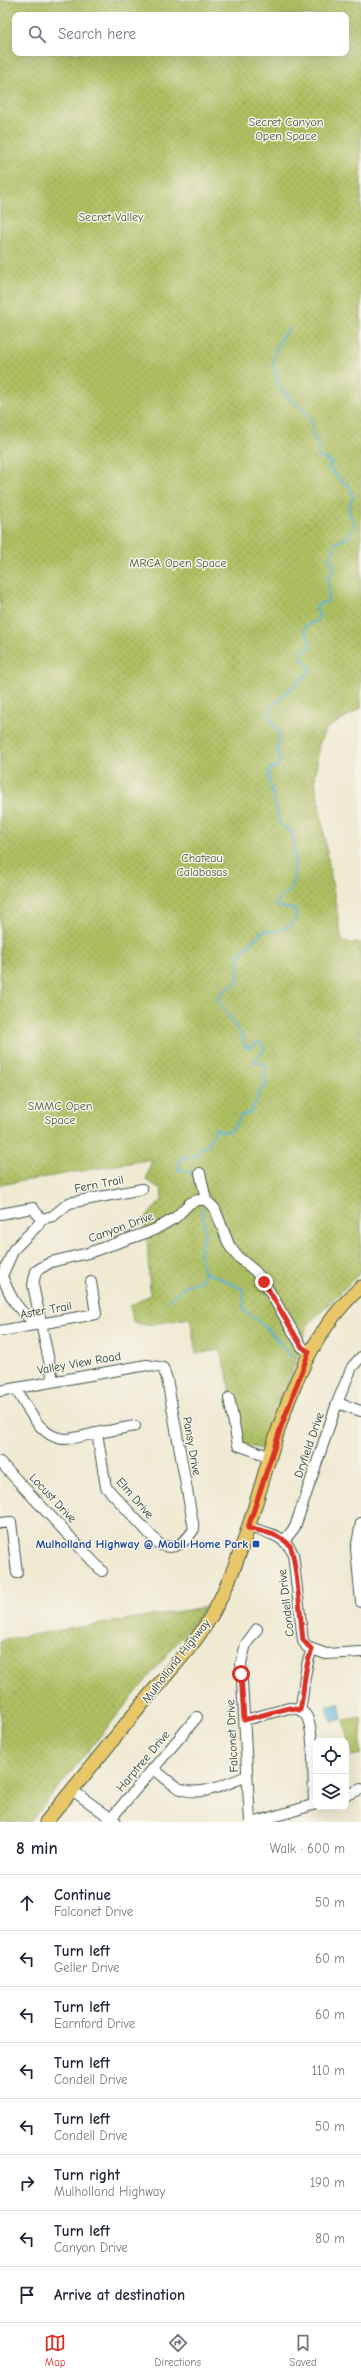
<!DOCTYPE html>
<html lang="en">
<head>
<meta charset="utf-8">
<style>
  body { margin:0; font-family:"Comic Neue",sans-serif; background:#f6f6f7; color:#1f2937 }
  .controls { position:absolute; right:12px; bottom:12px; display:grid; overflow:hidden; border-radius:8px; box-shadow:0 4px 16px #0002 }
  .controls button { width:36px; height:36px; display:grid; place-items:center; padding:0; border:0; border-bottom:1px solid #e0e1e3; background:#fff; color:#1f2937; font:20px sans-serif }
  .stop { position:absolute; width:12px; height:12px; margin:-9px; border:3px solid #d93025; border-radius:50%; background:#fff }
  .stop.end { background:#d93025; border-color:#fff; box-shadow:0 1px 4px #0008 }
  .list { margin:0; padding:0; list-style:none }
  h2 { display:flex; justify-content:space-between; align-items:center; height:52px; margin:0; padding:0 16px; font-size:17px }
  h2 small { font-size:13px; font-weight:400; color:#747a83 }
  .list li { display:grid; grid-template-columns:26px 1fr auto; gap:12px; align-items:center; box-sizing:border-box; height:56px; padding:0 16px; border-top:1px solid #e0e1e3 }
  .list b { display:block; font-size:15px; white-space:nowrap }
  .list p { margin:0; font-size:13px; white-space:nowrap; color:#747a83 }
  .list em { font-size:13px; font-style:normal; color:#747a83 }
  .icon { flex:none; width:22px; height:22px; fill:none; stroke:currentColor; stroke-width:2; stroke-linecap:round; stroke-linejoin:round }
  .map { position:relative; flex:none; width:361px; height:1822px; overflow:hidden }
  .search { position:absolute; background:#fff; box-shadow:0 4px 16px #0002; left:12px; right:12px; top:12px; height:44px; display:flex; align-items:center; gap:10px; box-sizing:border-box; padding:0 14px; border-radius:8px; color:#747a83; font-size:15px }
  .sheet { height:500px; background:#fff }
  nav { display:flex; justify-content:space-around; align-items:center; box-sizing:border-box; height:56px; border-top:1px solid #e0e1e3; background:#fff; font-size:11px; color:#747a83 }
  nav a { display:grid; justify-items:center; gap:2px }
  nav .on { color:#d93025 }
  .map>svg:first-child { display:block }
  .grass { fill:url(#grass-dots); stroke:#667e4b; fill-rule:evenodd }
  .pitch { fill:#aebf62; stroke:#667e4b }
  .water { fill:url(#water-ripples); stroke:#3b7884 }
  .lines { fill:none; stroke-linecap:round; stroke-linejoin:round }
  .stream { stroke:#57b2d5; stroke-width:2 }
  .minor-casing { stroke:#3e574c; stroke-width:12 }
  .major-casing { stroke:#3e574c; stroke-width:15 }
  .minor { stroke:#fff; stroke-width:10 }
  .major { stroke:#e9c769; stroke-width:13 }
  .route { stroke:#d93025; stroke-width:5 }
  .transit-dot { fill:#1a4fb4; stroke:#f7f3e8; stroke-width:1.5 }
  .labels { text-anchor:middle; stroke-width:3; stroke-linejoin:round; paint-order:stroke }
  .park-label { font-size:12px; fill:#435e40; stroke:#f7f3e8 }
  .street-label { font-size:12px; fill:#1f3d34; stroke:#f7f3e8 }
  .transit-label { font-size:12px; font-weight:bold; fill:#164399; stroke:#f7f3e8; text-anchor:end }
</style>
</head>
<body>
<div class="map">
<svg width="361" height="1822" viewBox="0 0 361 1822">
  <defs>
    <pattern id="grass-dots" width="8" height="8" patternUnits="userSpaceOnUse"><rect width="8" height="8" fill="#aebf62"/><path d="M2 2h.1M6 6h.1" fill="none" stroke="#8d9c52" stroke-width="1.8" stroke-linecap="round"/></pattern>
    <pattern id="water-ripples" width="26" height="14" patternUnits="userSpaceOnUse"><rect width="26" height="14" fill="#57b2d5"/><path d="M2 4q2-2 4 0t4 0M15 11q2-2 4 0t4 0" fill="none" stroke="#4792ae"/></pattern>
  </defs>
  <rect width="100%" height="100%" fill="#f7f3e8"/>
  <filter id="ink" filterUnits="userSpaceOnUse"><feTurbulence type="fractalNoise" baseFrequency=".025" numOctaves="2"/><feDisplacementMap in="SourceGraphic" scale="8" xChannelSelector="R" yChannelSelector="G"/><feConvolveMatrix kernelMatrix="1 2 1 2 8 2 1 2 1" color-interpolation-filters="sRGB"/></filter>
  <filter id="wash" filterUnits="userSpaceOnUse"><feTurbulence type="fractalNoise" baseFrequency=".012" numOctaves="4" result="noise"/><feDisplacementMap in="SourceGraphic" scale="16" xChannelSelector="R" yChannelSelector="G"/><feGaussianBlur stdDeviation="0.9" result="paint"/><feColorMatrix in="noise" values="0 0 0 0 0 0 0 0 0 0 0 0 0 0 0 0 0 1.4 0 .05"/><feComposite in="paint" operator="in"/></filter>
  <g filter="url(#wash)">
    <rect width="100%" height="100%" fill="#f0ead3"/>
    <!-- grass -->
    <path class="grass" d="M 0,0 L 361,0 L 361,708 L 326,729 L 319,744 L 315,780 L 342,942 L 361,943 L 361,1272 L 307,1326 L 266,1450 L 245,1445 L 238,1438 L 226,1369 L 219,1350 L 196,1354 L 190,1318 L 146,1325 L 133,1322 L 130,1306 L 150,1295 L 147,1239 L 143,1220 L 162,1200 L 161,1189 L 146,1180 L 152,1159 L 0,1185 ZM 15,15 L 346,15 L 346,53 L 15,53 Z
      M 206,1607 L 30,1822 L 0,1822 L 0,1640 Z"/>
    <!-- pitch -->
    <path class="pitch" d="M 361,1717 L 361,1754 L 352,1756 L 344,1720 Z"/>
    <!-- water -->
    <path class="water" d="M 339,1703 L 342,1719 L 331,1722 L 326,1706 Z"/>
    <g class="lines">
      <!-- stream -->
      <path class="stream" d="M 196,1185 L 195,1178 L 189,1171 L 178,1170 L 180,1159 L 198,1155 L 199,1148 L 208,1145 L 216,1128 C 227,1138 237,1126 241,1115 L 249,1114 L 256,1102 L 259,1091 L 266,1087 L 265,1070 L 267,1066 L 264,1063 L 256,1063 L 255,1060 L 263,1051 L 264,1047 L 261,1043 L 255,1043 L 250,1048 L 245,1047 L 243,1038 L 217,998 C 222,989 231,988 238,981 L 239,955 L 262,931 C 276,932 289,931 296,917 L 295,909 L 277,907 L 276,902 C 280,898 286,894 290,890 C 296,881 295,843 292,832 L 280,824 L 268,775 L 271,768 L 277,767 L 280,762 L 277,753 L 279,734 L 268,713 L 274,704 L 310,671 L 309,666 L 301,657 L 302,653 L 311,646 L 304,627 L 316,621 L 319,615 L 316,608 L 319,604 L 327,602 C 331,594 327,585 328,576 L 332,574 L 334,565 L 329,557 L 334,551 L 334,544 L 348,537 L 355,526 L 348,510 L 353,496 L 349,485 L 343,483 L 328,467 L 332,463 L 318,456 L 318,442 L 313,437 C 315,412 302,411 287,396 C 279,387 271,367 274,355 C 276,346 283,335 289,328
        M 202,1208 L 205,1233 L 199,1252 L 204,1273 C 219,1274 228,1284 243,1289 L 244,1310 L 269,1330 L 292,1358
        M 168,1301 L 186,1285 L 200,1281 L 204,1274"/>
    </g>
  </g>
  <g filter="url(#ink)">
    <g class="lines">
      <defs>
        <path id="minor" d="M 200,1173 L 206,1200
          M 0,1214 L 33,1208 L 41,1219 L 38,1225 L 14,1249 L 2,1276 C 10,1296 19,1316 41,1324
          M 41,1219 L 53,1216 L 69,1203 L 142,1189
          M 0,1331 L 96,1314 L 91,1282
          M 53,1380 L 33,1285 L 36,1271 L 51,1262 L 88,1253 L 154,1230 L 175,1218 L 190,1203 L 198,1200 L 206,1200 L 215,1209 L 229,1245 L 237,1256 L 255,1271 L 264,1282 L 302,1347 L 309,1352
          M 0,1391 L 147,1365 L 163,1368 L 167,1379 L 194,1529 C 186,1542 174,1552 159,1544 L 106,1487 L 97,1433 C 87,1435 76,1438 66,1439 C 40,1439 27,1406 15,1388
          M 229,1398 L 238,1445 L 271,1457
          M 337,1403 L 361,1411
          M 97,1433 L 135,1426
          M 0,1462 L 102,1571
          M 0,1523 L 11,1522 L 17,1573
          M 361,1523 L 356,1549 L 361,1602
          M 248,1527 C 265,1532 286,1535 293,1554 L 303,1641 L 307,1647 L 326,1654 L 361,1652
          M 284,1541 L 295,1527 L 337,1403 L 352,1367 L 361,1357
          M 300,1710 C 305,1689 303,1670 312,1650
          M 245,1720 L 289,1708 C 297,1708 303,1710 307,1717 C 315,1735 313,1783 314,1804
          M 153,1768 C 160,1774 168,1781 175,1786 C 197,1800 226,1784 247,1776
          M 72,1790 L 116,1822
          M 346,1795 L 361,1789
          M 108,1822 L 197,1717
          M 250,1822 L 241,1663 L 246,1644 L 257,1629
          M 256,1822 L 316,1804"/>
        <path id="major" d="M 46,1822 C 81,1779 116,1736 152,1692 C 174,1666 199,1640 215,1609 C 270,1508 271,1367 361,1287"/>
      </defs>
      <!-- minor casing -->
      <use href="#minor" class="minor-casing"/>
      <!-- major casing -->
      <use href="#major" class="major-casing"/>
      <!-- minor -->
      <use href="#minor" class="minor"/>
      <!-- major -->
      <use href="#major" class="major"/>
    </g>
  </g>
  <g class="lines" filter="url(#ink)">
    <!-- route -->
    <path class="route" d="M 241,1674 L 244,1720 L 289,1708 L 300,1710 C 305,1689 303,1670 312,1650 L 303,1640 C 301,1625 296,1554 290,1546 C 281,1534 261,1531 248,1528 L 281,1427 L 309,1352 L 302,1347 L 264,1282"/>
  </g>
  <!-- markers -->
  <rect class="transit-dot" x="252" y="1540" width="8" height="8" rx="2"/>
  <g class="labels">
    <!-- park labels -->
    <g class="park-label">
      <text x="286" y="126">Secret Canyon<tspan x="286" dy="14">Open Space</tspan></text>
      <text x="111" y="221">Secret Valley</text>
      <text x="178" y="567">MRCA Open Space</text>
      <text x="202" y="862">Chateau<tspan x="202" dy="14">Calabasas</tspan></text>
      <text x="60" y="1110">SMMC Open<tspan x="60" dy="14">Space</tspan></text>
    </g>
    <!-- street labels -->
    <g class="street-label">
      <text transform="translate(99 1184) rotate(-11)" y="4">Fern Trail</text>
      <text transform="translate(121 1227) rotate(-20)" y="4">Canyon Drive</text>
      <text transform="translate(46 1310) rotate(-10)" y="4">Aster Trail</text>
      <text transform="translate(79 1363) rotate(-10)" y="4">Valley View Road</text>
      <text transform="translate(309 1445) rotate(-71)" y="4">Dryfield Drive</text>
      <text transform="translate(192 1446) rotate(80)" y="4">Pansy Drive</text>
      <text transform="translate(53 1498) rotate(47)" y="4">Locust Drive</text>
      <text transform="translate(135 1498) rotate(49)" y="4">Elm Drive</text>
      <text transform="translate(286 1603) rotate(-97)" y="4">Condell Drive</text>
      <text transform="translate(176 1661) rotate(-52)" y="4">Mulholland Highway</text>
      <text transform="translate(232 1736) rotate(-93)" y="4">Falconet Drive</text>
      <text transform="translate(143 1761) rotate(-50)" y="4">Harptree Drive</text>
    </g>
    <!-- transit labels -->
    <g class="transit-label">
      <text x="248" y="1548">Mulholland Highway @ Mobil Home Park</text>
    </g>
  </g>
</svg>
<div class="controls">
<button><svg class="icon" aria-label="locate" viewBox="0 0 24 24"><circle cx="12" cy="12" r="6"/><path d="M12 2v4M12 18v4M2 12h4M18 12h4"/></svg></button>
<button><svg class="icon" aria-label="layers" viewBox="0 0 24 24"><path d="M12 4l9 5-9 5-9-5zM3 14l9 5 9-5"/></svg></button>
</div>
<div class="stop" style="left:241px;top:1674px"></div>
<div class="stop end" style="left:264px;top:1282px"></div>
<div class="search"><svg class="icon" aria-label="search" viewBox="0 0 24 24"><circle cx="10" cy="10" r="6"/><path d="M15 15l6 6"/></svg>Search here</div>
</div>
<section class="sheet">
<h2>8 min<small>Walk · 600 m</small></h2>
<ul class="list">
<li><svg class="icon" aria-label="ahead" viewBox="0 0 24 24"><path d="M12 20V5M6 11l6-6 6 6"/></svg><div><b>Continue</b><p>Falconet Drive</p></div><em>50 m</em></li>
<li><svg class="icon" aria-label="left" viewBox="0 0 24 24"><path d="M17 20v-9H6M10 6l-5 5 5 5"/></svg><div><b>Turn left</b><p>Geller Drive</p></div><em>60 m</em></li>
<li><svg class="icon" aria-label="left" viewBox="0 0 24 24"><path d="M17 20v-9H6M10 6l-5 5 5 5"/></svg><div><b>Turn left</b><p>Earnford Drive</p></div><em>60 m</em></li>
<li><svg class="icon" aria-label="left" viewBox="0 0 24 24"><path d="M17 20v-9H6M10 6l-5 5 5 5"/></svg><div><b>Turn left</b><p>Condell Drive</p></div><em>110 m</em></li>
<li><svg class="icon" aria-label="left" viewBox="0 0 24 24"><path d="M17 20v-9H6M10 6l-5 5 5 5"/></svg><div><b>Turn left</b><p>Condell Drive</p></div><em>50 m</em></li>
<li><svg class="icon" aria-label="right" viewBox="0 0 24 24"><path d="M7 20v-9h11M14 6l5 5-5 5"/></svg><div><b>Turn right</b><p>Mulholland Highway</p></div><em>190 m</em></li>
<li><svg class="icon" aria-label="left" viewBox="0 0 24 24"><path d="M17 20v-9H6M10 6l-5 5 5 5"/></svg><div><b>Turn left</b><p>Canyon Drive</p></div><em>80 m</em></li>
<li><svg class="icon" aria-label="arrive" viewBox="0 0 24 24"><path d="M6 21V4h12l-3 4 3 4H6"/></svg><div><b>Arrive at destination</b></div></li>
</ul>
</section>
<nav>
<a class="on"><svg class="icon" aria-label="map" viewBox="0 0 24 24"><path d="M3 6l6-2 6 2 6-2v14l-6 2-6-2-6 2zM9 4v14M15 6v14"/></svg>Map</a>
<a><svg class="icon" aria-label="directions" viewBox="0 0 24 24"><path d="M12 3l9 9-9 9-9-9zM9 14v-3h6M13 9l2 2-2 2"/></svg>Directions</a>
<a><svg class="icon" aria-label="saved" viewBox="0 0 24 24"><path d="M7 4h10v16l-5-4-5 4z"/></svg>Saved</a>
</nav>
</body>
</html>
